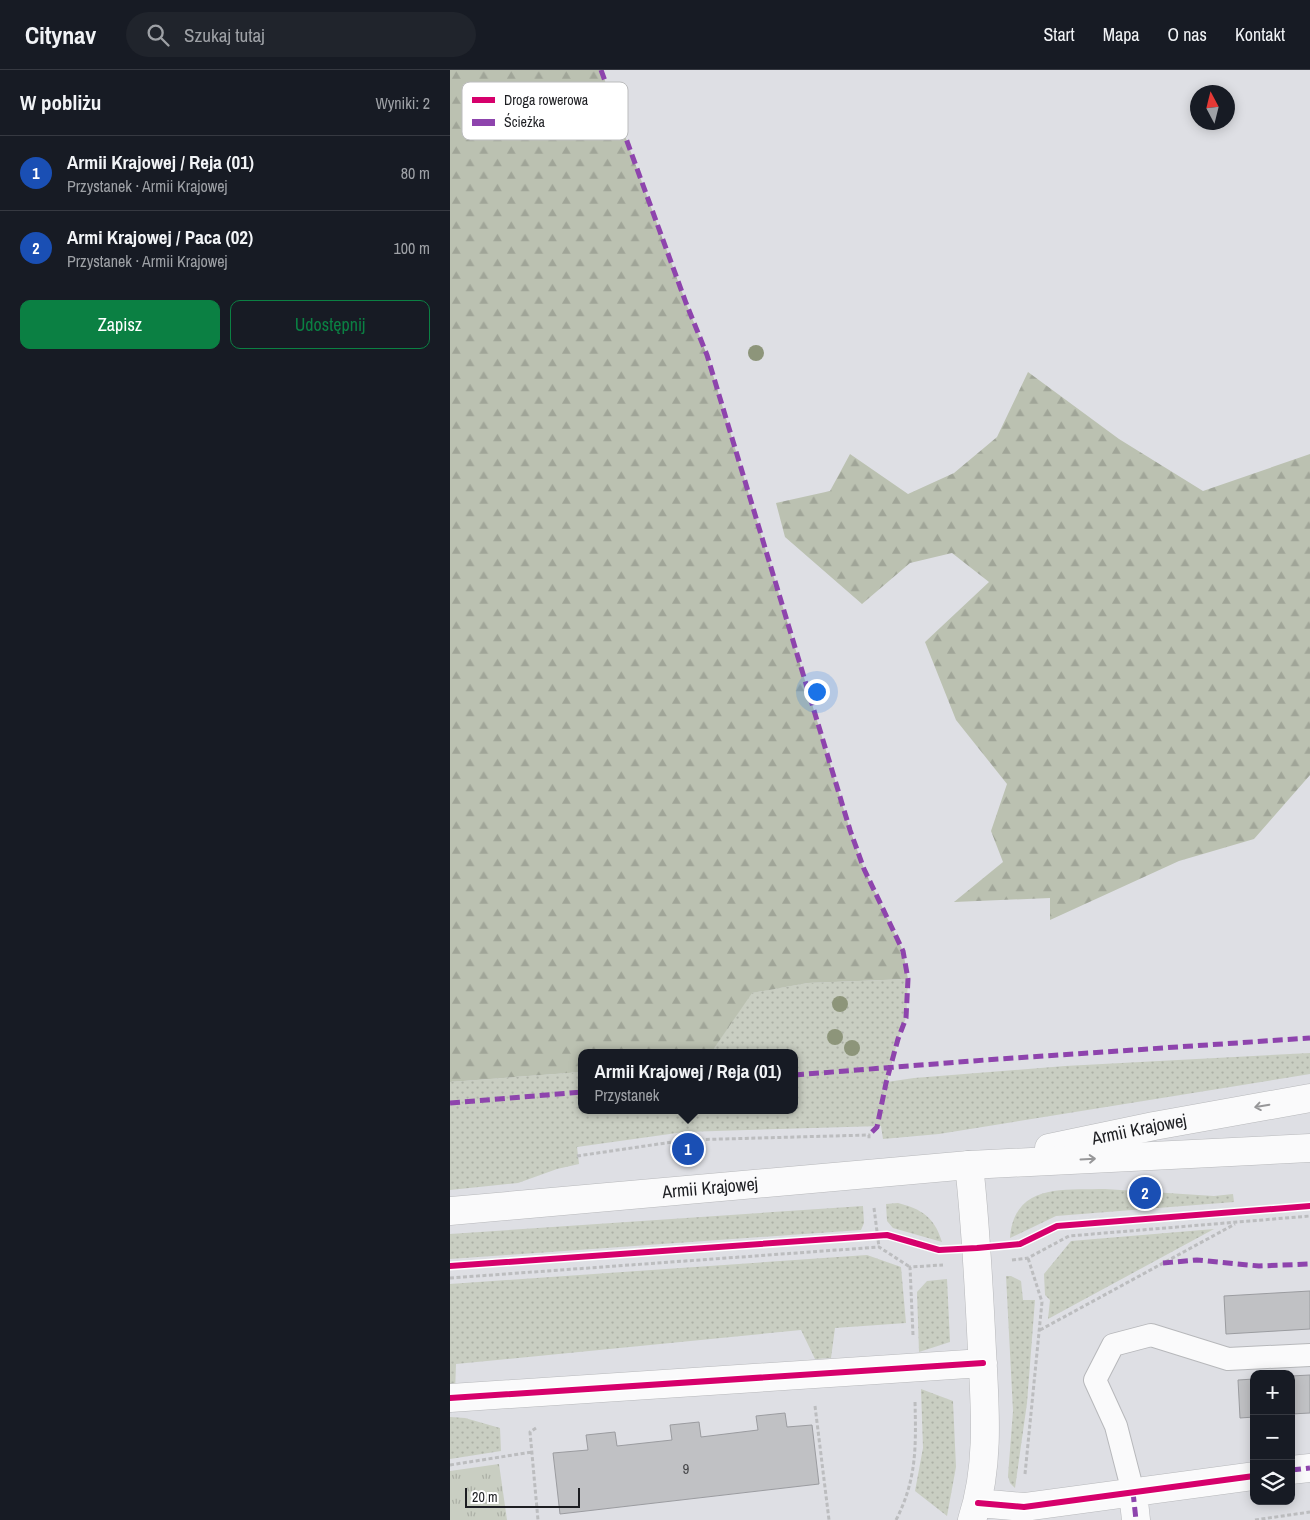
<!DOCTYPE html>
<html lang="pl">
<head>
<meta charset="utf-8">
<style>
  body { margin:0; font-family:"Archivo Narrow",sans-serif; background:#20242c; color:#f1f3f6 }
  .controls { position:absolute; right:15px; bottom:15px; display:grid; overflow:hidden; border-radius:10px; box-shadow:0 2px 12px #0003 }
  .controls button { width:45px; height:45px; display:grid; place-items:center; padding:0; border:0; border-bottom:1px solid #363941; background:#171b24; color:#f1f3f6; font:25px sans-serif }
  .compass { position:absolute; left:740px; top:15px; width:45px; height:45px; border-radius:50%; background:#171b24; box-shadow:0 2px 12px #0003; rotate:353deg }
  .scale { position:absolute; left:15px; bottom:12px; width:115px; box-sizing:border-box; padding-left:5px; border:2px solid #1d1e22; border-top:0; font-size:14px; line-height:18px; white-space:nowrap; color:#1d1e22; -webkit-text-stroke:4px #fff; paint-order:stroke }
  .you { position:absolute; left:366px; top:621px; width:18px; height:18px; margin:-12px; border:4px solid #fff; border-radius:50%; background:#1a73e8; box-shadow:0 0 0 8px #1a73e833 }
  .badge { display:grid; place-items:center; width:32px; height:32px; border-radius:50%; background:#0b8043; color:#fff; font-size:16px; font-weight:700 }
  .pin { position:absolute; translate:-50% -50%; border:2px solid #fff; box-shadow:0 1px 5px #0006 }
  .popup { position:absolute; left:128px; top:979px; width:220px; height:65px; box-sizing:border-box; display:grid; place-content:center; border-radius:10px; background:#171b24; filter:drop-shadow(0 1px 4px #0005); font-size:16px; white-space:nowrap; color:#9ea1a6 }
  .popup b { font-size:19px; color:#f1f3f6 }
  .popup::after { content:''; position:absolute; left:50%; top:100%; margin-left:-10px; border:10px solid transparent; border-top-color:#171b24 }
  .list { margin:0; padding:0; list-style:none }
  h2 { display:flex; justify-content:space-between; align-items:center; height:65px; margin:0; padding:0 20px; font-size:21px }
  h2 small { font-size:16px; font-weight:400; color:#9ea1a6 }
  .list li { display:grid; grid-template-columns:32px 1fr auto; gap:15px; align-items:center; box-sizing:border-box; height:75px; padding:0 20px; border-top:1px solid #363941 }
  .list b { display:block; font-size:19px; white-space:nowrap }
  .list p { margin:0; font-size:16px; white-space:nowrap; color:#9ea1a6 }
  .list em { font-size:16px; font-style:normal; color:#9ea1a6 }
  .actions { display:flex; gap:10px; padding:15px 20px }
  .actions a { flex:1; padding:11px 0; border:1px solid #0b8043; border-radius:10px; text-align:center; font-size:18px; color:#0b8043 }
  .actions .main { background:#0b8043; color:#fff }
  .icon { flex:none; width:28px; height:28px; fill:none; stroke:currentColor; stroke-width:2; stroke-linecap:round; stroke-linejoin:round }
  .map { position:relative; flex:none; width:860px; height:1450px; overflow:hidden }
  header { display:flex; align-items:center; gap:30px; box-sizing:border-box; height:70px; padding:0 25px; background:#171b24; border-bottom:1px solid #363941 }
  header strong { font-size:24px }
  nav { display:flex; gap:28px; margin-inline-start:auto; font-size:18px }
  .search { width:350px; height:45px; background:#20242c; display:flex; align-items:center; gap:12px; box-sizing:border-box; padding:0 18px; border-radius:28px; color:#9ea1a6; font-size:19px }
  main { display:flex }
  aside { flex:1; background:#171b24 }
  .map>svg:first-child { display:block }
  .grass { fill:url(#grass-dots) }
  .forest { fill:url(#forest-firs) }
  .park { fill:url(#park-tufts) }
  .building { fill:#c0c1c4; stroke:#9b9ca0 }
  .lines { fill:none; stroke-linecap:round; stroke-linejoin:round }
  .lane-casing { stroke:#b7b8bb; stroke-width:24 }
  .street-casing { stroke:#b7b8bb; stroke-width:29 }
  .secondary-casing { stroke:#b7b8bb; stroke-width:29 }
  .path { stroke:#bcbdbf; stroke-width:3; stroke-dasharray:4 2.5; stroke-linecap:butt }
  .lane { stroke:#fafafb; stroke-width:22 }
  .street { stroke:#fafafb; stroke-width:28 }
  .secondary { stroke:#fafafb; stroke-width:28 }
  .quiet { stroke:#8e44ad; stroke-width:5; stroke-dasharray:10 5; stroke-linecap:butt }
  .cycleway-casing { stroke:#fff; stroke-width:9 }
  .cycleway { stroke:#d6006c; stroke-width:6 }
  .tree { fill:#8d957a }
  .oneway { stroke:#979799 }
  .labels { text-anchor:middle; stroke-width:5; stroke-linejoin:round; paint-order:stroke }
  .number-label { font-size:15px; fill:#46474a }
  .street-label { font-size:18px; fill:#1d1e22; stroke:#fff }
  .key { fill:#fff; stroke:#bbbcbd; stroke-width:1 }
  .key-label { font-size:14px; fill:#1d1e22 }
</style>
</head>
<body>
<header>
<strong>Citynav</strong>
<div class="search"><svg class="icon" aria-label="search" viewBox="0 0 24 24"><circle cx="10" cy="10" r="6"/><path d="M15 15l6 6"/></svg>Szukaj tutaj</div>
<nav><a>Start</a><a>Mapa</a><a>O nas</a><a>Kontakt</a></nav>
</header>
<main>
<aside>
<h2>W pobliżu<small>Wyniki: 2</small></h2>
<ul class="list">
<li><span class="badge" style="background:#1a4fb4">1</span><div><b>Armii Krajowej / Reja (01)</b><p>Przystanek · Armii Krajowej</p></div><em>80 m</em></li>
<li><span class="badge" style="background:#1a4fb4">2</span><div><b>Armi Krajowej / Paca (02)</b><p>Przystanek · Armii Krajowej</p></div><em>100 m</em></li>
</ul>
<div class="actions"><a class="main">Zapisz</a><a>Udostępnij</a></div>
</aside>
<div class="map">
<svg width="860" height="1450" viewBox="0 0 860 1450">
  <defs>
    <pattern id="grass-dots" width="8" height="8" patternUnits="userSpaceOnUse" patternTransform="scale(1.25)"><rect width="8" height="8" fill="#c9cec2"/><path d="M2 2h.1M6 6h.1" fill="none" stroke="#acb0a6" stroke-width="1.8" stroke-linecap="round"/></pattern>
    <pattern id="forest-firs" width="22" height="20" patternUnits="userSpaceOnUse" patternTransform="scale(1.25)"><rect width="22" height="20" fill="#bbc1b1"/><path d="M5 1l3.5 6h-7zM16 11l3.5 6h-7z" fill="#a0a598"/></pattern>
    <pattern id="park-tufts" width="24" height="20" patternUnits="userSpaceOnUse" patternTransform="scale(1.25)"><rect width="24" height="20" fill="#c9cec2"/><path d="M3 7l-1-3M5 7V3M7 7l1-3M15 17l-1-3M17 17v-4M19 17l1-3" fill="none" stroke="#acb0a6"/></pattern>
  </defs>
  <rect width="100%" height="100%" fill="#dedfe4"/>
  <!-- grass -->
  <path class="grass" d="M 458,909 L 456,948 L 448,969 L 437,1012 L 464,1008 L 615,996 L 860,983 L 860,1004 L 489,1064 L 433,1069 L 431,1056 L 234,1062 L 127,1077 L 129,1094 L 107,1099 L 68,1113 L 0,1120 L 0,1012 L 132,1002 L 132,1040 L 344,1040 L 344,983 L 261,983 L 301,923 L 358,913 Z
    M 655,1119 L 764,1126 L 783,1124 L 784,1132 L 606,1146 L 560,1168 C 564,1113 614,1120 655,1119 Z
    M 448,1133 C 472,1139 485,1148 492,1172 L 443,1158 L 437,1151 L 436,1134 Z
    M 413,1136 L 414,1153 L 411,1160 L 0,1189 L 0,1164 Z
    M 764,1159 L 598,1249 L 600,1230 L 595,1225 L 594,1204 L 621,1171 Z
    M 417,1185 L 451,1197 L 456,1253 L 385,1258 L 381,1288 L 365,1289 L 351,1260 L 6,1294 L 5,1323 L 0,1323 L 0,1214 Z
    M 556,1206 L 561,1206 L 571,1211 L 573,1230 L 585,1230 L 577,1333 L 565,1418 L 560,1413 L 558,1406 L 563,1341 Z
    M 497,1209 L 500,1272 L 469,1282 L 467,1222 L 477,1211 Z
    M 471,1319 L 503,1331 L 506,1397 L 497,1446 L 465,1421 L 473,1378 Z
    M 0,1347 L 15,1348 L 50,1358 L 51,1381 L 0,1389 Z"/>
  <!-- forest -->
  <path class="forest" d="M 0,0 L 151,0 L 236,233 L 257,285 L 400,760 L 414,799 L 453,881 L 458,909 L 358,913 L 302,923 L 261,983 L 132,983 L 132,1002 L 0,1012 Z
    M 578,302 L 669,369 L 753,421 L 860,384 L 860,705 L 804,769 L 729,791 L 600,850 L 600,828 L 504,832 L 553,792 L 541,761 L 557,714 L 506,650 L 475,572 L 539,512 L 502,483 L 460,493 L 412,534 L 335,467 L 326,433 L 380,421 L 400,384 L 458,424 L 504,403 L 547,367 Z"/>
  <!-- park -->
  <path class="park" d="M 49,1394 L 57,1450 L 0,1450 L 0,1401 Z"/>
  <!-- building -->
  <path class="building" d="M 860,1221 L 860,1259 L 776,1264 L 774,1226 Z
    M 860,1305 L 860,1343 L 841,1344 L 841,1306 Z
    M 804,1309 L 804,1347 L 790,1348 L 788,1310 Z
    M 335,1343 L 337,1357 L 362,1355 L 369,1414 L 110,1444 L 103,1383 L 138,1380 L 136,1365 L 165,1362 L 167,1376 L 222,1370 L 220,1355 L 249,1352 L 251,1367 L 308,1360 L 306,1346 Z"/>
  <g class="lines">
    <defs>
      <path id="lane" d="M 683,1422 L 666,1356 L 645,1310 L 663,1275 L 701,1265 L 778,1289 L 860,1285"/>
      <path id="street" d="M 519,1095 C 526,1157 529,1218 532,1281 C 535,1337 540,1396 522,1450
        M 0,1328 L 533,1293
        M 841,1400 L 860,1398
        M 683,1422 L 686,1450
        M 528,1433 L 574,1437 L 804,1406"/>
      <g id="secondary">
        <path id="s1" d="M 599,1078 L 704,1056 L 860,1028"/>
        <path id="s2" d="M 0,1141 L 519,1095 L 860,1078"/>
      </g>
    </defs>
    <!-- lane casing -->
    <use href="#lane" class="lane-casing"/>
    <!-- street casing -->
    <use href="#street" class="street-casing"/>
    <!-- secondary casing -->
    <use href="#secondary" class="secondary-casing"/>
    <!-- path -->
    <path class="path" d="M 127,1086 L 236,1070 L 419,1065 L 419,1069
      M 424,1138 L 429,1177
      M 562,1190 L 578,1188 L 619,1166 L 860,1146
      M 0,1208 L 429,1177 L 460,1197
      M 590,1260 L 785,1154
      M 463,1265 L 460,1197 L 493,1195
      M 365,1336 L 379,1450
      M 86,1358 L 80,1362 L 88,1450
      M 0,1395 L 82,1382
      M 575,1404 L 592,1232 L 578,1188
      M 446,1450 C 467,1409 466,1376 465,1331
      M 805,1450 L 860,1442"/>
    <!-- lane -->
    <use href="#lane" class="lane"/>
    <!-- street -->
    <use href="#street" class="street"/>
    <!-- secondary -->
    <use href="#secondary" class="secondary"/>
    <!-- quiet -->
    <path class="quiet" d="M 151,0 L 236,233 L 257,285 L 400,760 L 414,799 L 453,881 L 458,909 L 456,948 L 448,969 L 436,1013 L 427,1057 L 419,1065
      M 344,1005 L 535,990 L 860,968
      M 0,1033 L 132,1022
      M 713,1193 L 747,1190 L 809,1196 L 860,1194
      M 841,1400 L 860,1398
      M 683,1422 L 686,1450"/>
    <defs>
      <path id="cycleway" d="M 0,1196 L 437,1165 L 489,1180 L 527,1178 L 570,1174 L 607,1156 L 860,1136
        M 0,1328 L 533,1293
        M 528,1433 L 574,1437 L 804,1406"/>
    </defs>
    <!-- cycleway casing -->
    <use href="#cycleway" class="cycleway-casing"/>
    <!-- cycleway -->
    <use href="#cycleway" class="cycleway"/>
  </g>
  <!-- trees -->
  <g class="tree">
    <circle cx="306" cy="283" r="8"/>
    <circle cx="390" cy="934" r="8"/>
    <circle cx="385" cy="967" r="8"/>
    <circle cx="402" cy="978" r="8"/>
  </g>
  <!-- one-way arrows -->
  <defs><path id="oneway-shaft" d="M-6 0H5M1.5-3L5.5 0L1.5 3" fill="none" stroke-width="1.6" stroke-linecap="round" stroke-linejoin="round" transform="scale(1.25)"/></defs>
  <g class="oneway">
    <use href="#oneway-shaft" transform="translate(812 1036) rotate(170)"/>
    <use href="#oneway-shaft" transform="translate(638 1089) rotate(-3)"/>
  </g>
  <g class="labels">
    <!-- number labels -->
    <g class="number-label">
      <text x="236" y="1404">9</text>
    </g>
    <!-- street labels -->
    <g class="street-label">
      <text dy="6" stroke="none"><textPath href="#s1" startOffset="92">Armii Krajowej</textPath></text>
      <text dy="6" stroke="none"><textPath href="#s2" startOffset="261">Armii Krajowej</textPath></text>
    </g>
  </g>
  <!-- legend -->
  <rect x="12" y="12" width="166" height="58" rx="8" class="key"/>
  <rect x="22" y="27" width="23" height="6" fill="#d6006c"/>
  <rect x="22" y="49" width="23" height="7" fill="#8e44ad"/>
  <g class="key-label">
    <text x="54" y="35">Droga rowerowa</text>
    <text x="54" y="57">Ścieżka</text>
  </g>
</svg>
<div class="controls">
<button>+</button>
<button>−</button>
<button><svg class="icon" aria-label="layers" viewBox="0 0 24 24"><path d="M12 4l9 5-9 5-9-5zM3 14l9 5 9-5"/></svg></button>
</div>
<svg class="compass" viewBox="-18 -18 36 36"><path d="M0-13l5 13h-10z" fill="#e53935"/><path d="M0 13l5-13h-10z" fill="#9ea1a6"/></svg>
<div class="scale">20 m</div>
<div class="you"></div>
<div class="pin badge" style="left:238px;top:1079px;background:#1a4fb4">1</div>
<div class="popup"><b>Armii Krajowej / Reja (01)</b>Przystanek</div>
<div class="pin badge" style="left:695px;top:1123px;background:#1a4fb4">2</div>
</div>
</main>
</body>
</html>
